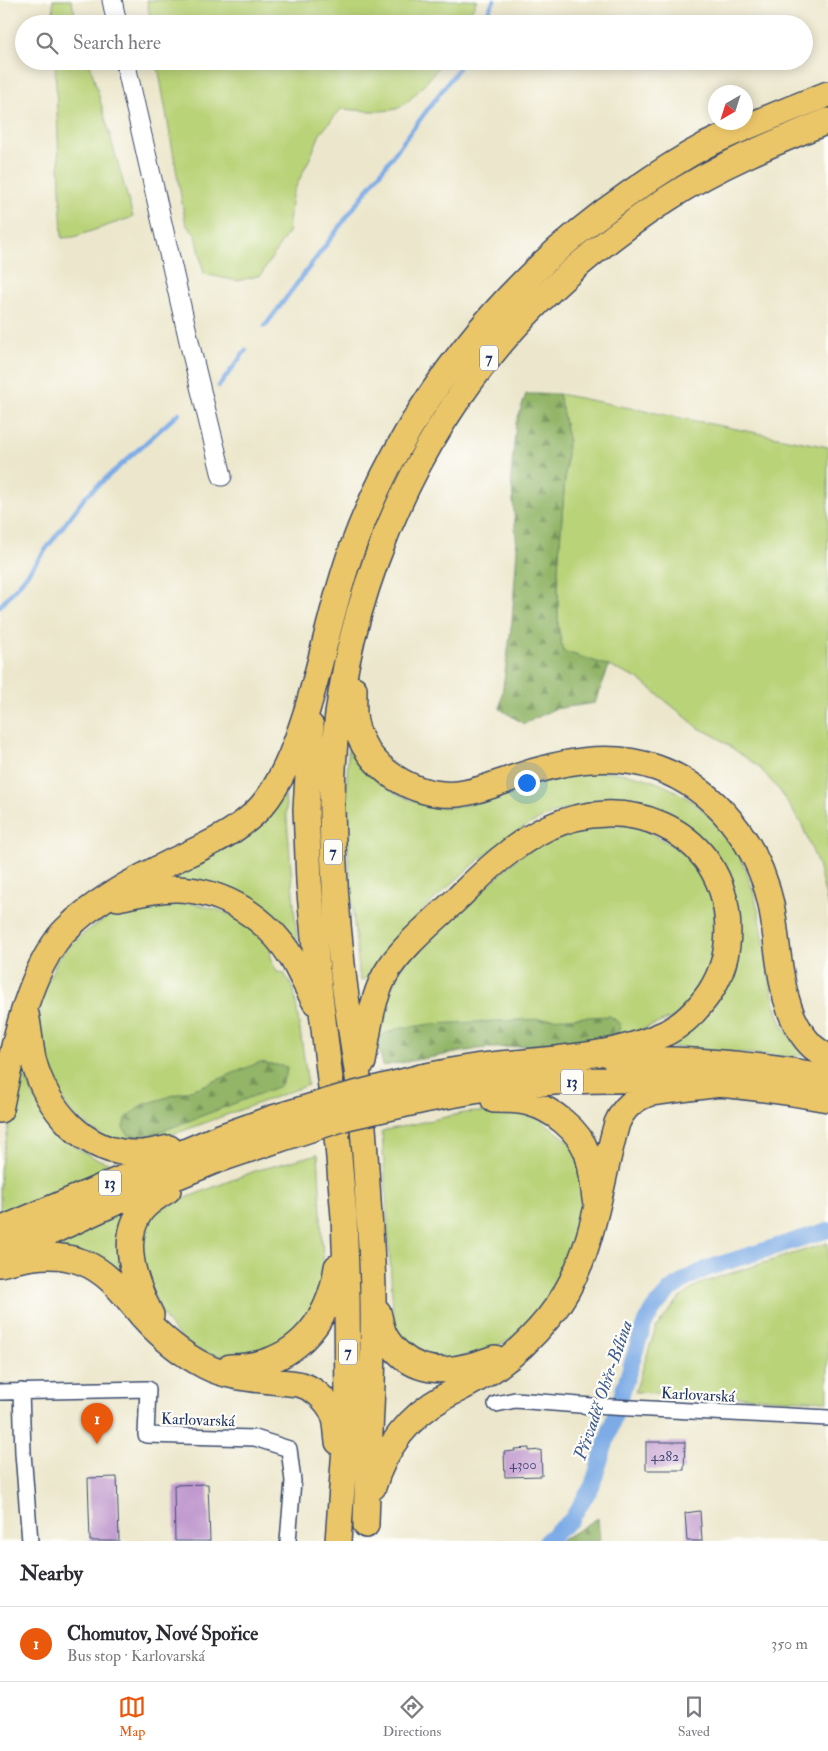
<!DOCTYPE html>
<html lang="en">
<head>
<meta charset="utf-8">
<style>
  body { margin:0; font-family:"IM FELL Double Pica",serif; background:#f2f2f3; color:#2b2b33 }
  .compass { position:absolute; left:708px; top:85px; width:45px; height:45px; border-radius:50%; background:#fff; box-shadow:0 2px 12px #0003; rotate:219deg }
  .you { position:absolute; left:526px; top:782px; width:18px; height:18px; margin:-12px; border:4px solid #fff; border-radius:50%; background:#1a73e8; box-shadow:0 0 0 8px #1a73e833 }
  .badge { display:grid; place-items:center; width:32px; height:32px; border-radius:50%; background:#ea580c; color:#fff; font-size:16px; font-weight:700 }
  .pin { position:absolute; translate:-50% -41px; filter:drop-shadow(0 1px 2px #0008) }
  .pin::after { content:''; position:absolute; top:26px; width:18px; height:15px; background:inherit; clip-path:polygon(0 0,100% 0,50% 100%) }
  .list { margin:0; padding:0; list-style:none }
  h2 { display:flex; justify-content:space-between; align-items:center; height:65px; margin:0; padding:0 20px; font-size:21px }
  h2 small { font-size:16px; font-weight:400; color:#7c7c81 }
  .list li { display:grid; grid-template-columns:32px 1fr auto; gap:15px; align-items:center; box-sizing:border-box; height:75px; padding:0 20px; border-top:1px solid #e1e1e2 }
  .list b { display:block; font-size:19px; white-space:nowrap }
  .list p { margin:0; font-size:16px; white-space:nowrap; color:#7c7c81 }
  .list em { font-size:16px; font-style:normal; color:#7c7c81 }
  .icon { flex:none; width:28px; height:28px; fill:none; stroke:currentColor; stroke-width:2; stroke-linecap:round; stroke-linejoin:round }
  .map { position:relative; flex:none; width:828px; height:1541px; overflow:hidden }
  .search { position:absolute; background:#fff; box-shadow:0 2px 12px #0003; left:15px; right:15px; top:15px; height:55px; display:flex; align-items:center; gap:12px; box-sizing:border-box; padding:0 18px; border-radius:28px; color:#7c7c81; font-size:19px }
  .sheet { height:140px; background:#fff }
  nav { display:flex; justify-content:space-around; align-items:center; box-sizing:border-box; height:70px; border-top:1px solid #e1e1e2; background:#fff; font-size:14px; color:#7c7c81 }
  nav a { display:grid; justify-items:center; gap:2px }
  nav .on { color:#ea580c }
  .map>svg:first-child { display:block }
  .green { fill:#b9d378; stroke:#6a816b }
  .forest { fill:url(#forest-firs); stroke:#567263 }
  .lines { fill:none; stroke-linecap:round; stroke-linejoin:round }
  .stream { stroke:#7cabe6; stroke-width:4.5 }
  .canal { stroke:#7cabe6; stroke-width:16 }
  .building { fill:#c098ce }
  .minor-casing { stroke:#3a4b6e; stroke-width:18 }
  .tertiary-casing { stroke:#3a4b6e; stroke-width:21 }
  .trunk-casing { stroke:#3a4b6e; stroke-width:28 }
  .minor { stroke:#fff; stroke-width:15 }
  .tertiary { stroke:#fff; stroke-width:19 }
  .trunk { stroke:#ebc669; stroke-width:25 }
  .trunk-bridge-casing { stroke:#3a4b6e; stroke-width:28; stroke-linecap:butt }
  .trunk-bridge { stroke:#ebc669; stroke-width:25 }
  .labels { text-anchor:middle; stroke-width:4.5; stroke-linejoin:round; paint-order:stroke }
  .number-label { font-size:14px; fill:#44497a }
  .shield { fill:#fdfcf7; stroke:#5f6c8c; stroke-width:1 }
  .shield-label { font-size:15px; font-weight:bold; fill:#1b2f5e }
  .street-label { font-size:16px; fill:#1b2f5e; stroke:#fdfcf7 }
  .water-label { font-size:18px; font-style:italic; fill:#3d5a8e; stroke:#fdfcf7 }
</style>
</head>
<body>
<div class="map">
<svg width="828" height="1541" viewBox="0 0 828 1541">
  <defs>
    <pattern id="forest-firs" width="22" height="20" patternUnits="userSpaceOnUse" patternTransform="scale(1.25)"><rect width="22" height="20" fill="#92b568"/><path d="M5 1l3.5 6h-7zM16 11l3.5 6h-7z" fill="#769459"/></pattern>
  </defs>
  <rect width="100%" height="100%" fill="#fdfcf7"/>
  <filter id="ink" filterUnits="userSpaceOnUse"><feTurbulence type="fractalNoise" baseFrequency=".02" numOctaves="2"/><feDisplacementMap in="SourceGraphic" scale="10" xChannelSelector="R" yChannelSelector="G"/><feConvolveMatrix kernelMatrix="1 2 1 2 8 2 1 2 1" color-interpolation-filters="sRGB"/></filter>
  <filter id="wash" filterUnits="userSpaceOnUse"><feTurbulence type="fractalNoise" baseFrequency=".0096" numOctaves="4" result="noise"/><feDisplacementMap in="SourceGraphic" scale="20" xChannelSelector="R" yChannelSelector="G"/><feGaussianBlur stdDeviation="1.12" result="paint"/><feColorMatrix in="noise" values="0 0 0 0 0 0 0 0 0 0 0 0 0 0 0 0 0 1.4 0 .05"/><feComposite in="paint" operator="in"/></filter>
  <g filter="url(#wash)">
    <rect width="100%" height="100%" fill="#ece7cc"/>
    <!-- green -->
    <path class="green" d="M 53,0 L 71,0 L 78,24 L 54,24 Z
      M 147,0 L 477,0 L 465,24 L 151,24 Z
      M 55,61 L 89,61 L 133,217 L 74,237 L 62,238 Z
      M 157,61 L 443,61 C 435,72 408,106 396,109 C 379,113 359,110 341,109 L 320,134 L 310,158 L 292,195 L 288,232 L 261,275 L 238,281 L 204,274 L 196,234 L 186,225 Z
      M 559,394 L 828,447 L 828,906 L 818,865 L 802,825 L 780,791 L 759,767 L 715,736 L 699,728 L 640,680 L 609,666 L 563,651 L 558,625 L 558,569 L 568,439 Z
      M 349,742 C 359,756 368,772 381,783 C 401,800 434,810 459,806 C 477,803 496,795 513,790 C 534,783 555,776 576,773 C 623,767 669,780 705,812 C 746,847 758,899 765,950 C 768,971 771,993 778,1013 C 783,1029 793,1042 803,1055 L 789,1057 L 658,1046 L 729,975 L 703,843 L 565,809 C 522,823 488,851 455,881 C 421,911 390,941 365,979 L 360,981 C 352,901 342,822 349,742 Z
      M 285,795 L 297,942 L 263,910 L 166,877 L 238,841 L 263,824 Z
      M 637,825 L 690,856 L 713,895 L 719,939 L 706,982 L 676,1016 L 616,1040 L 413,1028 L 396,1029 L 376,1038 L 384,1001 L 404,963 L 521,855 L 576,827 Z
      M 176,901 C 200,905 225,909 245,923 C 255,929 263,940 271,948 L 270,958 L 277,972 L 284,973 L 294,990 L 308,1085 L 150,1143 L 103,1137 L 69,1111 L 42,1057 L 39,1026 L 42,995 L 58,958 L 79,937 L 107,917 L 138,904 Z
      M 22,1065 C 34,1102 51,1135 87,1154 C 96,1159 106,1162 116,1166 L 0,1217 L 0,1169 Z
      M 509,1110 L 540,1119 L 568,1141 L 577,1156 L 586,1206 L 567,1269 L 542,1310 L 515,1336 L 500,1345 L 481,1352 L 450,1359 L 421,1356 L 398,1337 L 394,1325 L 382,1131 L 464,1113 Z
      M 318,1154 C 320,1184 321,1215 322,1245 C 323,1257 326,1272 323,1283 C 313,1324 278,1352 236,1355 C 224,1356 210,1356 199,1350 C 168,1335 154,1301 146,1270 C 143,1258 139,1244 143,1233 C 146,1222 153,1215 160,1208 L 255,1171 Z
      M 131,1209 L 129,1288 L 49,1248 Z
      M 828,1243 L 828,1401 L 635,1392 L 656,1328 L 679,1299 L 698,1285 L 719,1277 Z"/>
    <!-- forest -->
    <path class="forest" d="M 526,394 L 559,394 L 568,439 L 558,569 L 558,625 L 563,651 L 609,666 L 595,703 L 554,709 L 524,724 L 500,709 L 512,621 L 517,549 L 511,476 L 516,423 Z
      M 610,1016 L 621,1024 L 616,1040 L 478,1049 L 383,1066 L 376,1038 L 396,1029 L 431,1024 Z
      M 260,1062 L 287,1067 L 286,1075 L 280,1086 L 144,1138 L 129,1135 L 123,1128 L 125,1119 L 142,1105 L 200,1087 Z
      M 598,1518 L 600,1541 L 560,1541 Z"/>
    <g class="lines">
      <!-- stream -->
      <path class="stream" d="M 482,24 L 494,0
        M 265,326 L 458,69 L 462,61
        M 219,386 L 246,350
        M 0,606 L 22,581 L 86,496 L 179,413"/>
      <!-- canal -->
      <path class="canal" d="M 546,1541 L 571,1520 L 592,1486 L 644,1325 L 655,1307 L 670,1290 L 688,1278 L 708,1268 L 828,1230"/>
    </g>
    <g id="blocks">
      <!-- building -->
      <path class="building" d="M 646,1442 L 685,1442 L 684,1470 L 646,1470 Z
        M 529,1448 L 529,1451 L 541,1450 L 542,1476 L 505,1477 L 504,1452 L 515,1451 L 514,1449 Z
        M 117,1477 L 119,1541 L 90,1541 L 88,1478 Z
        M 208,1484 L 210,1541 L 175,1541 L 174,1485 Z
        M 700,1511 L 702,1541 L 687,1541 L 685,1513 Z"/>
    </g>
  </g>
  <g filter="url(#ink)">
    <use href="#blocks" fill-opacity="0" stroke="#3a4b6e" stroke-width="1"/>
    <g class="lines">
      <defs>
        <path id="minor" d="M 21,1391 L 23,1453 L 30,1541
          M 0,1392 L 148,1389 L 146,1435 L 255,1438 L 289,1449 L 293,1481 L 288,1541
          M 496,1404 L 515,1400 L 592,1406 L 828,1418"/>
        <path id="tertiary" d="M 112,0 L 117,24
          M 125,61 L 192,354 L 222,476"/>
        <path id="trunk" d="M 354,689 C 354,700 353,711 355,722 C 365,768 414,798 458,794 C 477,792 495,784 513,778 C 559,762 609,751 657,768 C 716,789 758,844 771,904 C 780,949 777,1013 813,1047 C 818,1051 823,1054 828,1058
          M 311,726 L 306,809 L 309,882 L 317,970 L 338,1146 L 344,1217 L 347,1298 L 348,1408 L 338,1541
          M 118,898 C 137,894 159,888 178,889 C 225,891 267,918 292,958 C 300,972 307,988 315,1002
          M 26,1014 C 29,1028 30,1044 33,1059 C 46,1108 84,1155 139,1153 C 149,1153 159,1150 169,1148
          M 614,1059 C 686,1058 757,1064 828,1077
          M 363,1062 C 368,1033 371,1001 385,975 C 399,949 436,919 459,897 C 485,871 514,844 547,828 C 623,792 717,826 727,915 C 730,942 725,969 710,992 C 699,1008 684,1024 666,1033 C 612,1058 549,1059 491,1065 C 468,1067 444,1073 421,1077
          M 424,1100 C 449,1096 474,1090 499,1087 C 608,1074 720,1079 828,1099
          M 494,1100 C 506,1100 518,1100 529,1103 C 552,1109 579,1130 587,1153 C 592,1167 593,1184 595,1199
          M 0,1110 C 11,1057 25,983 57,940 C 62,932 70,926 76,920 C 105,895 137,879 171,862 C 206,845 244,831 268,798 C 287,771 297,741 307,710 C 323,657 333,601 352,549 C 405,405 504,280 630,193 C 654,176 680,159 706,145 C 746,126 787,110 828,94
          M 0,1230 L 220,1137 L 273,1118
          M 5,1253 L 132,1195 L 212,1162 L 277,1140
          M 0,1264 C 28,1257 54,1251 82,1262 C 109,1272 125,1296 143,1317 C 161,1337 181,1354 205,1366 C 228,1378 254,1379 279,1382 C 286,1383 295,1383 302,1385 C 317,1390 331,1404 335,1419 C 337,1427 337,1435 338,1442
          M 378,1312 C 380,1319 381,1327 384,1334 C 388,1342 394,1349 401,1355 C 428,1379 465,1369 495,1358
          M 151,1315 C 136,1286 119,1241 141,1211 C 148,1202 158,1196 168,1190
          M 230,1367 C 292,1367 329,1325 337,1267
          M 373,1487 C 385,1448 408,1417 444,1397 C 461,1388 478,1380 494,1369 C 514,1355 533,1337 549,1317 C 594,1262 598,1189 617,1123 C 624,1107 634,1099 650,1093 L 720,1084
          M 366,1525 C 368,1449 375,1373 373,1297 C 373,1270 371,1242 369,1215 C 366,1172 364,1128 359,1085 C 354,1045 346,1005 342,964 C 336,913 333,861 332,809 C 331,643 393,470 501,343 C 548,287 606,239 667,199 C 717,166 773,143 828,121"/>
      </defs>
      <!-- minor casing -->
      <use href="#minor" class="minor-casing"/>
      <!-- tertiary casing -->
      <use href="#tertiary" class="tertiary-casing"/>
      <!-- trunk casing -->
      <use href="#trunk" class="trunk-casing"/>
      <!-- minor -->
      <use href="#minor" class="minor"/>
      <!-- tertiary -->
      <use href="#tertiary" class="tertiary"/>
      <!-- trunk -->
      <use href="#trunk" class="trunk"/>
      <defs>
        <path id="trunk-bridge" d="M 273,1118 L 343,1097 L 421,1077
          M 277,1140 L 347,1117 L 424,1100"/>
      </defs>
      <!-- trunk-bridge casing -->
      <use href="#trunk-bridge" class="trunk-bridge-casing"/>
      <!-- trunk-bridge -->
      <use href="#trunk-bridge" class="trunk-bridge"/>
    </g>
  </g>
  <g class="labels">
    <!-- number labels -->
    <g class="number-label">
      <text x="665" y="1461">4282</text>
      <text x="523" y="1469">4300</text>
    </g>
    <!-- shield labels -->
    <g class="shield">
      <rect x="480" y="345.5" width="18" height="25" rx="4"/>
      <rect x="324" y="839.5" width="18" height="25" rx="4"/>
      <rect x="561" y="1069.5" width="22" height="25" rx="4"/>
      <rect x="99" y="1170.5" width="22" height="25" rx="4"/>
      <rect x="339" y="1339.5" width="18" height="25" rx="4"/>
    </g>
    <g class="shield-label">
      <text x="489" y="363">7</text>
      <text x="333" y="857">7</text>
      <text x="572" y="1087">13</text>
      <text x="110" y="1188">13</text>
      <text x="348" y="1357">7</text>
    </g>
    <!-- street labels -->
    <g class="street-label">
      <text transform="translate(698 1394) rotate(3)" y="6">Karlovarská</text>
      <text transform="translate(198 1419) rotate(2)" y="6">Karlovarská</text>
    </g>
    <!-- water labels -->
    <g class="water-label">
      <text transform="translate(603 1390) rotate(-71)" y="6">Přivaděč Ohře-Bílina</text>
    </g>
  </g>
</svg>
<svg class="compass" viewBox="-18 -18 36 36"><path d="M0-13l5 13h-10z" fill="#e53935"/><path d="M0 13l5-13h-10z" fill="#7c7c81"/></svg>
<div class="you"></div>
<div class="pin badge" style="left:97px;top:1444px">1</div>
<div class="search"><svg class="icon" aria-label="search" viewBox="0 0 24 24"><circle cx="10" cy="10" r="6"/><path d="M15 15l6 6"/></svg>Search here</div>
</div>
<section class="sheet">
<h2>Nearby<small></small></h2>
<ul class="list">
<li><span class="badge">1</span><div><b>Chomutov, Nové Spořice</b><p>Bus stop · Karlovarská</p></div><em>350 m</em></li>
</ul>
</section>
<nav>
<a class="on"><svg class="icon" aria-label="map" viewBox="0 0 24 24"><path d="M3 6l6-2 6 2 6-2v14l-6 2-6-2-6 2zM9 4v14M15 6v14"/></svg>Map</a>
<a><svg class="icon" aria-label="directions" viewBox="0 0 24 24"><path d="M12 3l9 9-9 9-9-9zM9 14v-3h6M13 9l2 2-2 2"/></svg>Directions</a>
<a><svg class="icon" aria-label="saved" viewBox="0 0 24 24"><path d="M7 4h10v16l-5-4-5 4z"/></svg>Saved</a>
</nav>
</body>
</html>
